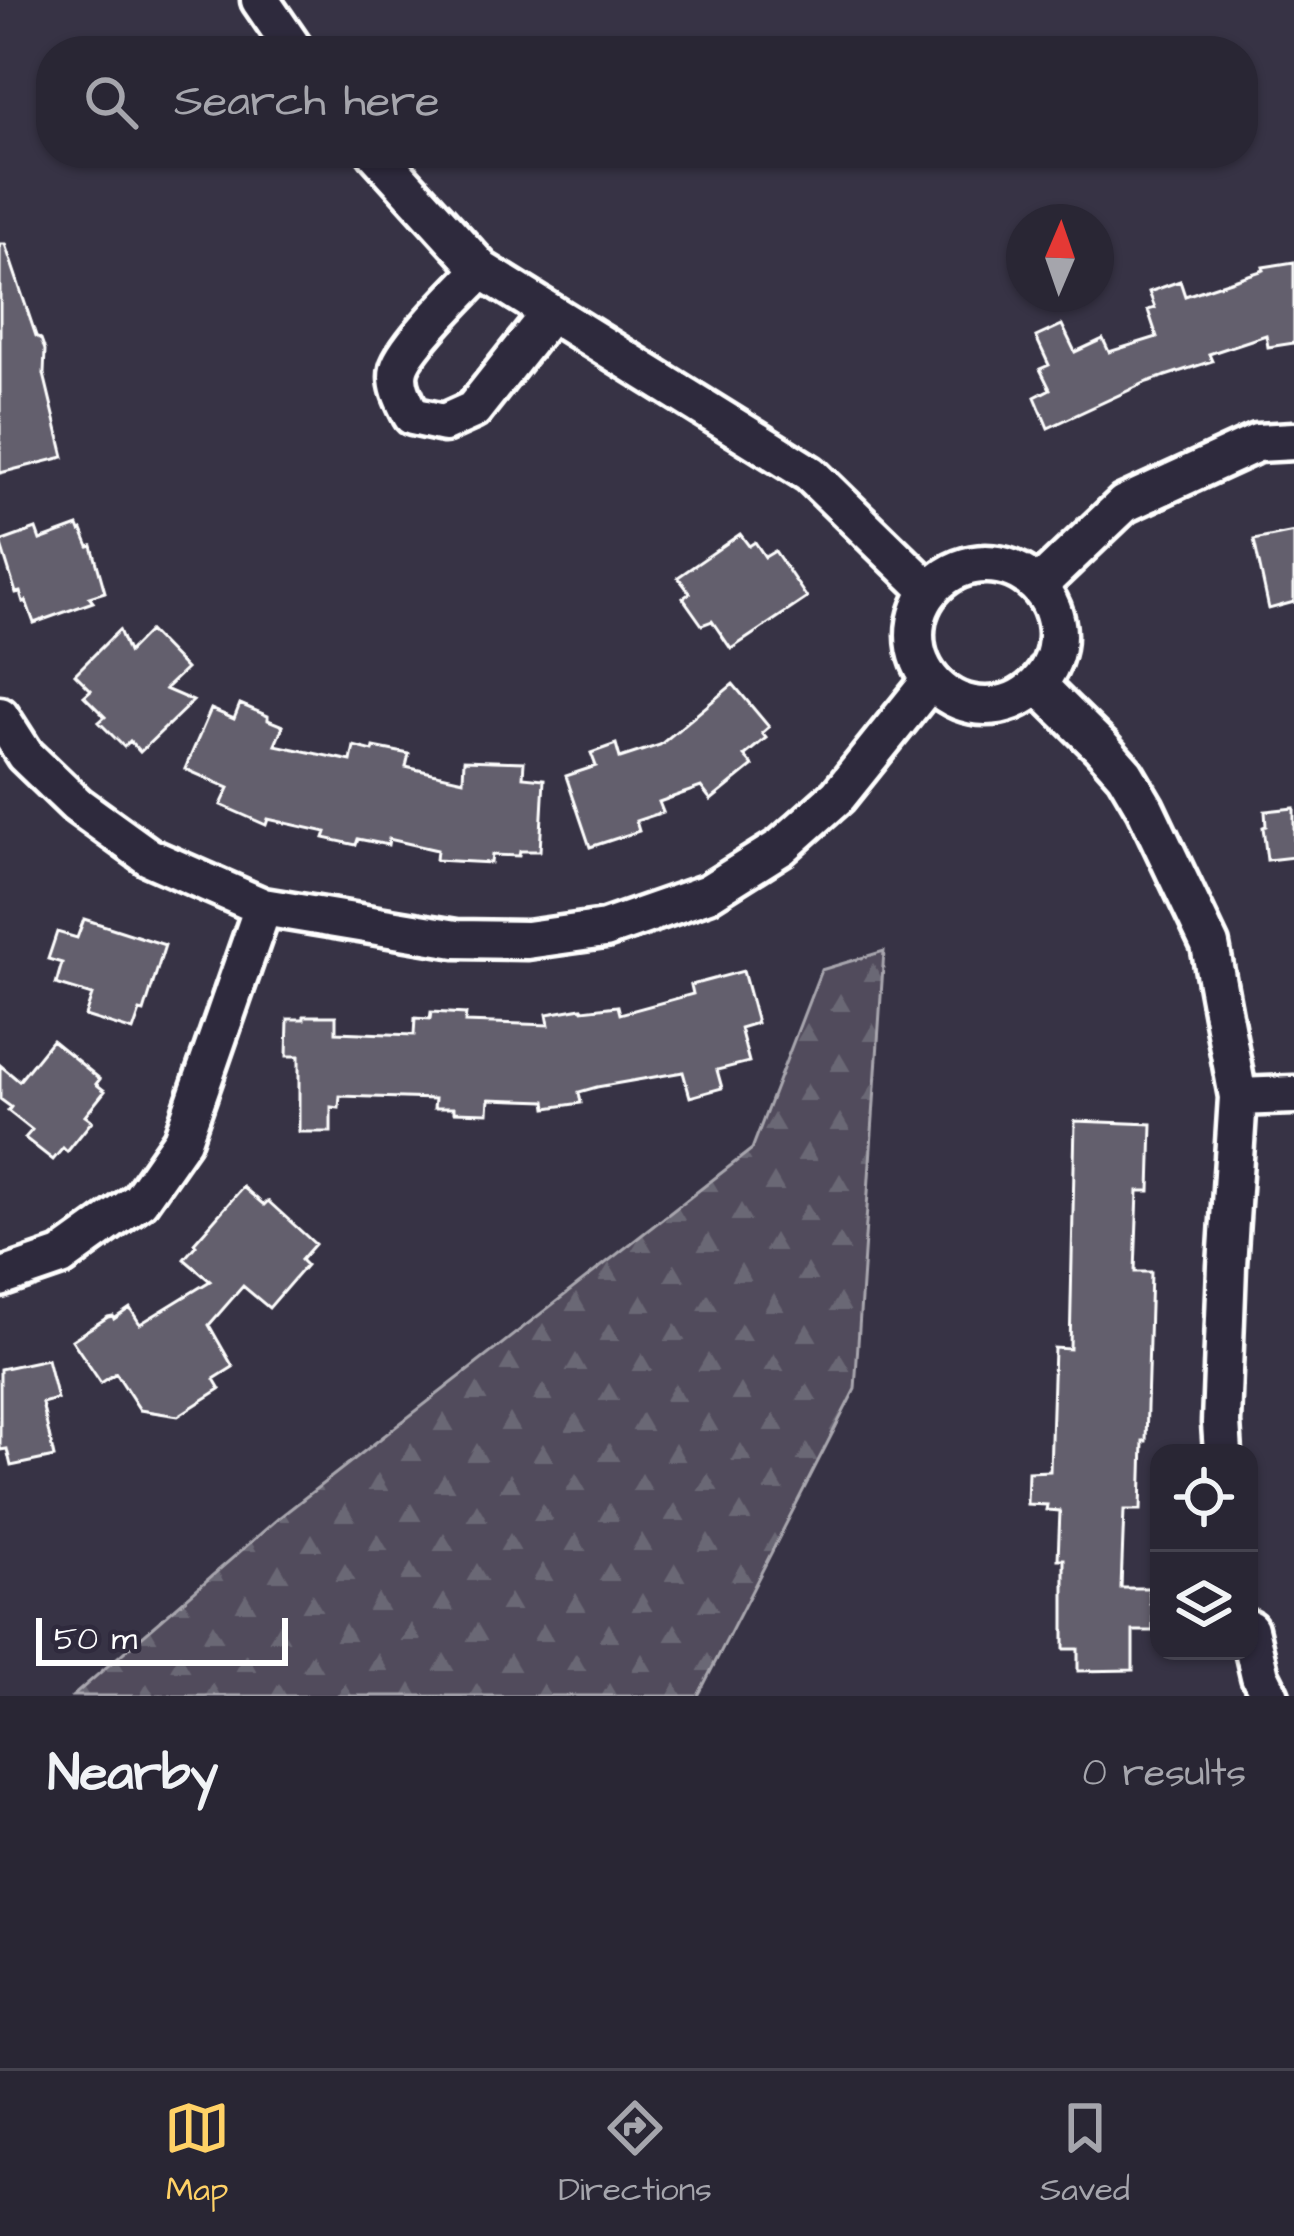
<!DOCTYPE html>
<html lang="en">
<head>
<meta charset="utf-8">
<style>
  body { margin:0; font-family:"Architects Daughter",sans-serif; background:#312e3c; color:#f1f3f6 }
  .controls { position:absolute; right:36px; bottom:36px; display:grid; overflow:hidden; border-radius:24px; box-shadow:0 3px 9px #0004 }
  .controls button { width:108px; height:108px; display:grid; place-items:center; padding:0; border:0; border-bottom:3px solid #45434f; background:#292634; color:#f1f3f6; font:60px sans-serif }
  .compass { position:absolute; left:1006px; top:204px; width:108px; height:108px; border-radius:50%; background:#292634; box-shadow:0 3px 9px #0004; rotate:2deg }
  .scale { position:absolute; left:36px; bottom:30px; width:252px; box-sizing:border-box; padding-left:12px; border:6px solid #fff; border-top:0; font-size:33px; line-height:42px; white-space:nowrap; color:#fff; -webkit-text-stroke:9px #2f2a3d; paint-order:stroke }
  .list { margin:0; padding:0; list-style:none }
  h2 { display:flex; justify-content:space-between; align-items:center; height:156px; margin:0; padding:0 48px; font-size:51px }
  h2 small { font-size:39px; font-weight:400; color:#a5a5ac }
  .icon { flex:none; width:66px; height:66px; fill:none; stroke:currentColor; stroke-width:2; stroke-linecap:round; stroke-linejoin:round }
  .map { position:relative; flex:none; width:1294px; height:1696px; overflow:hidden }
  .search { position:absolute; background:#292634; box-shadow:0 3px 9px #0004; left:36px; right:36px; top:36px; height:132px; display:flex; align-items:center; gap:30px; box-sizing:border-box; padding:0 42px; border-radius:48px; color:#a5a5ac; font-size:45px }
  .sheet { height:372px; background:#292634 }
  nav { display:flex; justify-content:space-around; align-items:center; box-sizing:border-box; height:168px; border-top:3px solid #45434f; background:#292634; font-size:33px; color:#a5a5ac }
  nav a { display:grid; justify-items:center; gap:6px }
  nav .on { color:#ffd166 }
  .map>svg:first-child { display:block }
  .forest { fill:url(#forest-firs); stroke:#a8a6ae; stroke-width:3 }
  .building { fill:#635f6d; stroke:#fff; stroke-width:3 }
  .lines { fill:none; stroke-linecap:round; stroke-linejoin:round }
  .minor-casing { stroke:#fff; stroke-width:45 }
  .minor { stroke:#2f2a3d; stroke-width:36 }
</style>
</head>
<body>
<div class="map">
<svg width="1294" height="1696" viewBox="0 0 1294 1696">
  <defs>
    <pattern id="forest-firs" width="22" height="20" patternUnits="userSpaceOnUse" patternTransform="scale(3)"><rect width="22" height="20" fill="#514c5c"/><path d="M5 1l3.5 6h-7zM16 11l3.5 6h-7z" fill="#6b6774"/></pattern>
  </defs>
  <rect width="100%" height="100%" fill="#373345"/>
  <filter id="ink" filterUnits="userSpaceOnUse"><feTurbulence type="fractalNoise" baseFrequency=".00833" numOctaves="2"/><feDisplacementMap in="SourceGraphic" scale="24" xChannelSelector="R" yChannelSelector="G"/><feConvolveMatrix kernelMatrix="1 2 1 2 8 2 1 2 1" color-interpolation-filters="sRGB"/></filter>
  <g filter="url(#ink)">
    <!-- forest -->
    <path class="forest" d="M 884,951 L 855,1389 L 698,1696 L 73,1696 L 280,1517 L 752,1149 L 821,970 Z"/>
    <!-- building -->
    <path class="building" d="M 0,244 L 5,244 L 36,336 L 41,339 L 45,350 L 44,374 L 64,457 L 0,473 Z
      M 1294,262 L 1294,343 L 1268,347 L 1266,335 L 1209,354 L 1212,361 L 1147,382 L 1048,428 L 1035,397 L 1050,389 L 1040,369 L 1049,365 L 1036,337 L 1062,325 L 1075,352 L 1103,339 L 1109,352 L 1157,337 L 1148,310 L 1155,308 L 1149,292 L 1180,281 L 1185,296 L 1264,270 L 1263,267 Z
      M 78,526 L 80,531 L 82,530 L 89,547 L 92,546 L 105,592 L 89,597 L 93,602 L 34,623 L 26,601 L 23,602 L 20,592 L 16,593 L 0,542 L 36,529 L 40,540 Z
      M 1294,532 L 1294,602 L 1269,609 L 1254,540 Z
      M 740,534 L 749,546 L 755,542 L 765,557 L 775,551 L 807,598 L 731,649 L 712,621 L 702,625 L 683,598 L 690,593 L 678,577 Z
      M 119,630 L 128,652 L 149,631 L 186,669 L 165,689 L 193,701 L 140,752 L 130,741 L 124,747 L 99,722 L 105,717 L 84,696 L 91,690 L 75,674 Z
      M 733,684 L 769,727 L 762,733 L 766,738 L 744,756 L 753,766 L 711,800 L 701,787 L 659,802 L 663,812 L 636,821 L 639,831 L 590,847 L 566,776 L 596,766 L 591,753 L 616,744 L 620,758 L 660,745 Z
      M 240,704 L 268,716 L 268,720 L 283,726 L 275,745 L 351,761 L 354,746 L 373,751 L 374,747 L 409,754 L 406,767 L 463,780 L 464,760 L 524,762 L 523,777 L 544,779 L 540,851 L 520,851 L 519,856 L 492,855 L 491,863 L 436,860 L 437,850 L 389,839 L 388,845 L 358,839 L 356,845 L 324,838 L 326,832 L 268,819 L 266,825 L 221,805 L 229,788 L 185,769 L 211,709 L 234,719 Z
      M 1294,808 L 1294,857 L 1267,860 L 1263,827 L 1266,826 L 1265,811 Z
      M 84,919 L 165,945 L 144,1012 L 140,1011 L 133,1031 L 85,1016 L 92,995 L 56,984 L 62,963 L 48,959 L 57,932 L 77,938 Z
      M 743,971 L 757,1023 L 740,1028 L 749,1062 L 717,1070 L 722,1088 L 690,1097 L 683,1072 L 597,1087 L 579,1092 L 581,1103 L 547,1108 L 546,1101 L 489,1099 L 488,1113 L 454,1112 L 454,1108 L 434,1108 L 435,1099 L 340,1096 L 339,1108 L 331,1107 L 331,1132 L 299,1132 L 299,1056 L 287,1056 L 288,1019 L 304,1019 L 304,1016 L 336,1016 L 336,1032 L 414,1035 L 415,1018 L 430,1019 L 431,1012 L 466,1014 L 465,1022 L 549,1025 L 547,1014 L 582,1008 L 583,1010 L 618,1006 L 620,1014 L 693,994 L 691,985 Z
      M 52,1040 L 100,1079 L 96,1084 L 105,1091 L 85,1116 L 92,1121 L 67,1152 L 63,1148 L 53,1160 L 25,1138 L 32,1130 L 8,1111 L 11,1107 L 0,1099 L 0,1065 L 19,1081 Z
      M 1075,1121 L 1152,1124 L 1150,1191 L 1138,1191 L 1135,1272 L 1151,1272 L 1146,1441 L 1143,1441 L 1141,1510 L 1124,1510 L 1121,1588 L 1149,1588 L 1150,1603 L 1153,1603 L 1153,1631 L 1133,1631 L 1133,1670 L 1078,1671 L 1078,1649 L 1064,1649 L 1064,1559 L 1058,1559 L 1060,1511 L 1046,1510 L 1047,1505 L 1027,1504 L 1028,1472 L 1050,1471 L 1054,1348 L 1070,1349 Z
      M 243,1187 L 264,1205 L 268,1201 L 315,1244 L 301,1260 L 306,1265 L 269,1308 L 243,1286 L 209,1325 L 233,1367 L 214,1379 L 220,1389 L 178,1416 L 140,1410 L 116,1373 L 101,1383 L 72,1340 L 108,1317 L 113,1316 L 114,1319 L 130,1308 L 140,1324 L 210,1281 L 184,1259 L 196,1245 L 194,1243 Z
      M 47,1359 L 57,1399 L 42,1403 L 54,1457 L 11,1466 L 7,1449 L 0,1450 L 0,1369 Z"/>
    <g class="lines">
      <defs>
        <path id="minor" d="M 260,0 L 295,51
          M 376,153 L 482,270 L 810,474 L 930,591
          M 482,270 C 464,288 404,348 399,369 C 395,385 405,402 412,416 L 444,423 L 473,410 L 549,314
          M915 635a71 71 0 1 1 142 0a71 71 0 1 1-142 0Z
          M 1038,586 L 1124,504 L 1257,443 L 1294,441
          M 1038,685 L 1101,747 L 1125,774 L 1145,808 L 1210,945 L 1238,1097 L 1227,1266 L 1221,1423 L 1223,1453
          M 0,716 L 25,755 L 77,805 L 149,857 L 263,907 L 456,939 L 527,940 L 605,929 L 708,893 L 781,847 L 838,796 L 931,680
          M 1238,1097 L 1294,1095
          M 0,1278 L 61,1257 L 140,1200 L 182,1140 L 263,907
          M 1249,1629 L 1260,1676 L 1270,1696"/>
      </defs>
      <!-- minor casing -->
      <use href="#minor" class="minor-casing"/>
      <!-- minor -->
      <use href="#minor" class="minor"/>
    </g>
  </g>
</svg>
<div class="controls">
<button><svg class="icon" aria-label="locate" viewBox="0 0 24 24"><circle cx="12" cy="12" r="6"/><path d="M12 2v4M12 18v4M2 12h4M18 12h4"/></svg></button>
<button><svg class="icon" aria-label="layers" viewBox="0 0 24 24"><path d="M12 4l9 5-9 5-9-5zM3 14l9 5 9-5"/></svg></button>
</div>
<svg class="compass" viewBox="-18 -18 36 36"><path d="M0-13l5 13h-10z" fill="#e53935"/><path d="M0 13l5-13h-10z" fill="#a5a5ac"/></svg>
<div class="scale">50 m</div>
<div class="search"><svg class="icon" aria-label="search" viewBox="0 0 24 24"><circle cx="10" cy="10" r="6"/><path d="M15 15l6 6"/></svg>Search here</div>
</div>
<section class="sheet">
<h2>Nearby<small>0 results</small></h2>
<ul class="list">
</ul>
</section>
<nav>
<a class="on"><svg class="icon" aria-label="map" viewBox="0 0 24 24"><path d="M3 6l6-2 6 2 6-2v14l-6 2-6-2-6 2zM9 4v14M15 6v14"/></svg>Map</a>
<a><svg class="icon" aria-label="directions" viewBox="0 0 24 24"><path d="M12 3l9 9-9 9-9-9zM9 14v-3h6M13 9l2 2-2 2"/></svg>Directions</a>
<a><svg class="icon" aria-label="saved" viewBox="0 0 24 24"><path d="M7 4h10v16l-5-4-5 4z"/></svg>Saved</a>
</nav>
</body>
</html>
